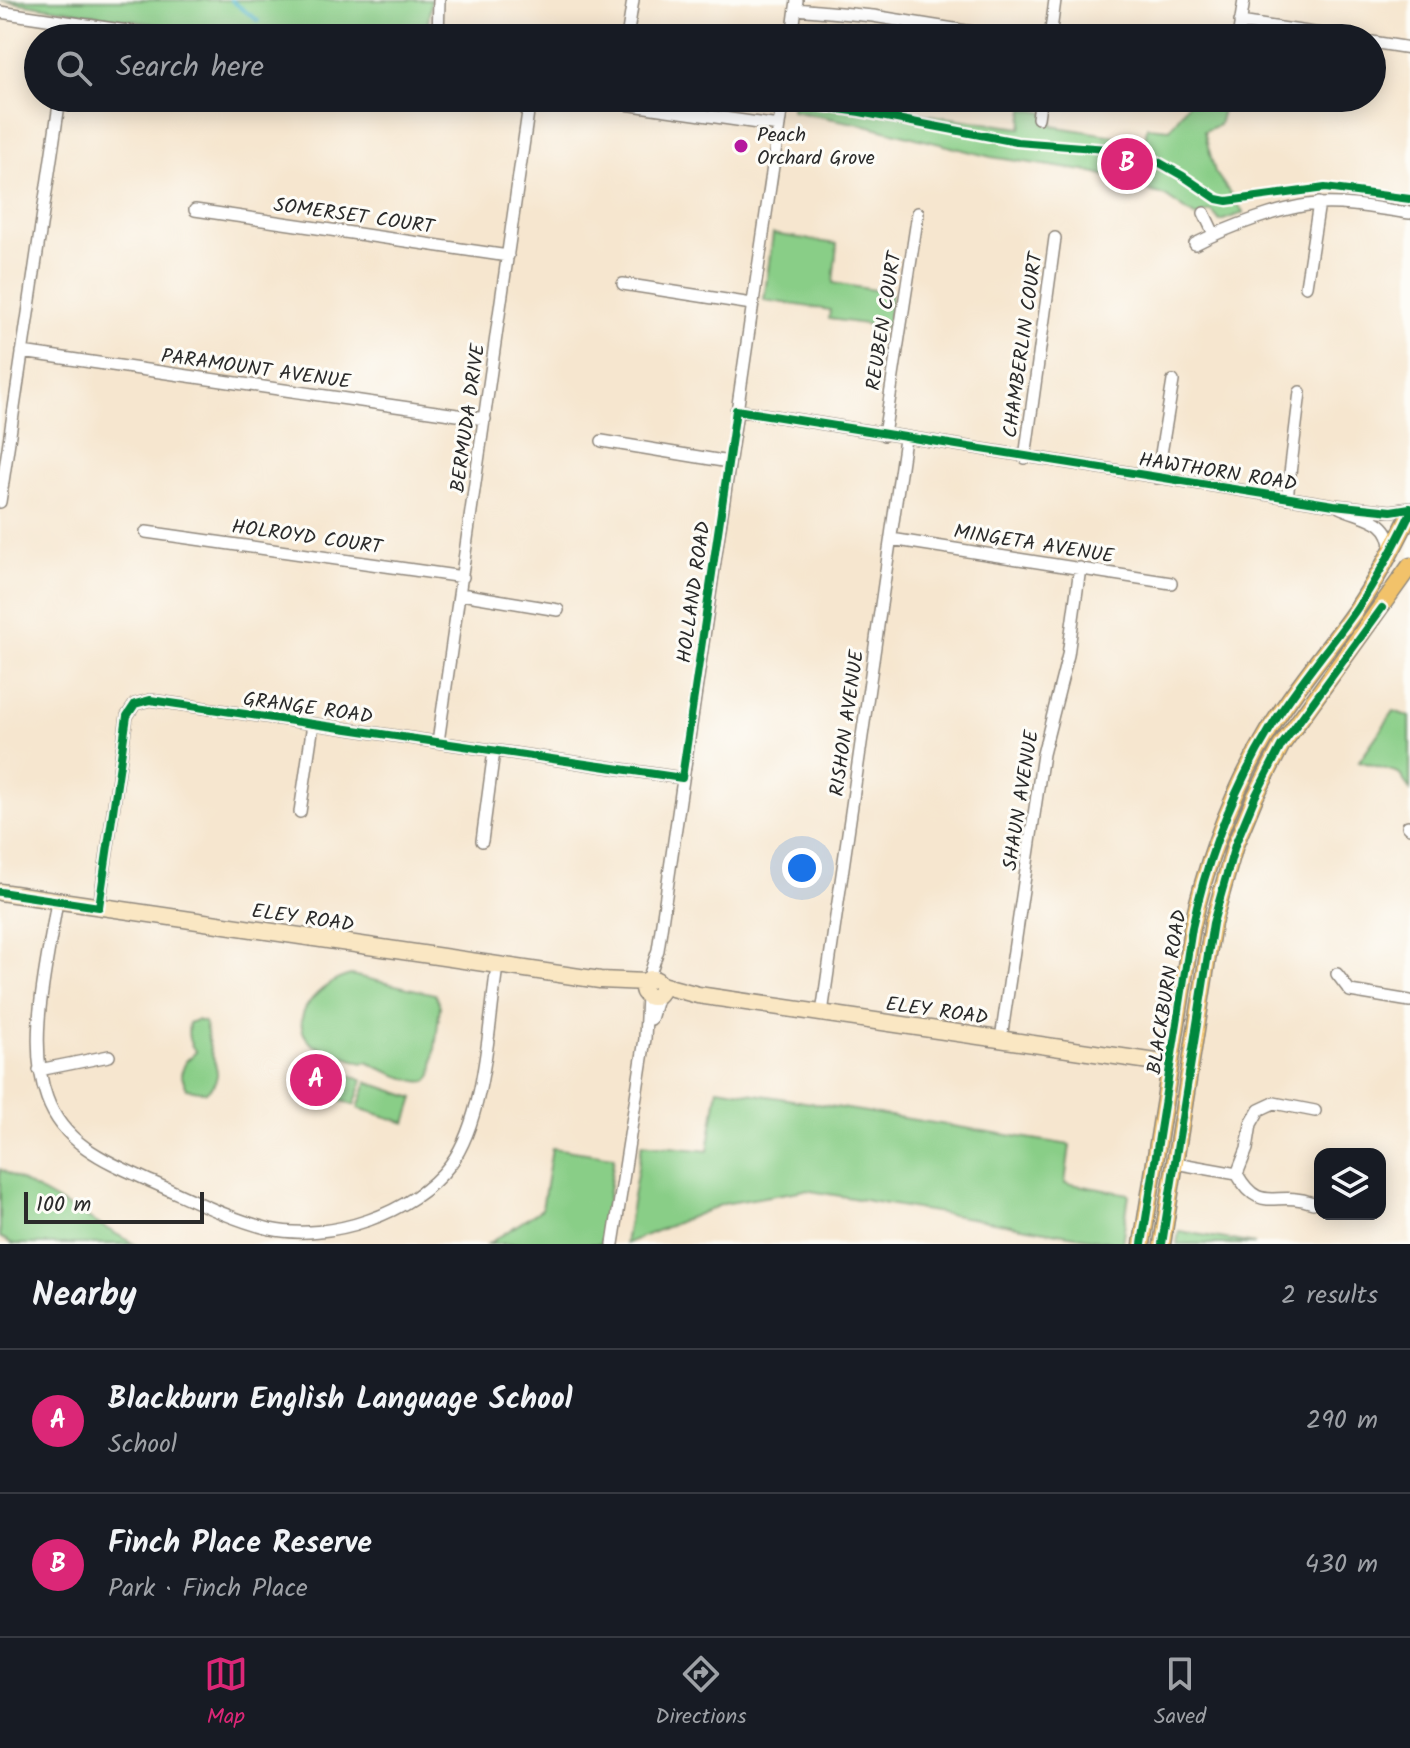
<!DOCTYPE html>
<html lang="en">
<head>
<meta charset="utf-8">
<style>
  body { margin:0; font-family:Kalam,sans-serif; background:#242831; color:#f1f3f6 }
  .controls { position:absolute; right:24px; bottom:24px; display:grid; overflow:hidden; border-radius:16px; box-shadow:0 4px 20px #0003 }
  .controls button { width:72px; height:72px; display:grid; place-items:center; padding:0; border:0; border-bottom:2px solid #363941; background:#171b24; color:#f1f3f6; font:40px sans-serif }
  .scale { position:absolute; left:24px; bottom:20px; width:180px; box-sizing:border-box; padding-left:8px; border:4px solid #2b2b2b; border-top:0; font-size:22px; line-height:28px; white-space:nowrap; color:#2b2b2b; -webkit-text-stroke:6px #fdfcf7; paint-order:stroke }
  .you { position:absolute; left:802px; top:868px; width:28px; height:28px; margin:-20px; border:6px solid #fff; border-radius:50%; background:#1a73e8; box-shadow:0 0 0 12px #1a73e833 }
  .badge { display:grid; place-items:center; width:52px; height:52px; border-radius:50%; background:#db2777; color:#fff; font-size:26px; font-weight:700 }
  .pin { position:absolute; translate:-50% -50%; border:4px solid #fff; box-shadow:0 2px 8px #0006 }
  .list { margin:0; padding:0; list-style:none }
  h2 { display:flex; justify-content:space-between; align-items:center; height:104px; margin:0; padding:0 32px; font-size:34px }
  h2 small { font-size:26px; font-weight:400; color:#9ea1a6 }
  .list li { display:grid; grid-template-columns:52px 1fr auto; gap:24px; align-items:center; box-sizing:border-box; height:144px; padding:0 32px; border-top:2px solid #363941 }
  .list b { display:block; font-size:30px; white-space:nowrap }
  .list p { margin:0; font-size:26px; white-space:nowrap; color:#9ea1a6 }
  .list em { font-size:26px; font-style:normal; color:#9ea1a6 }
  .icon { flex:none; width:44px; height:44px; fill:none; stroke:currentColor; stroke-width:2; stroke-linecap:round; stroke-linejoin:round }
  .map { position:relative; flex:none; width:1410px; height:1244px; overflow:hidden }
  .search { position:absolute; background:#171b24; box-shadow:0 4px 20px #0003; left:24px; right:24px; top:24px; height:88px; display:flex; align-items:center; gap:20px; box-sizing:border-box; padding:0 28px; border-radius:44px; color:#9ea1a6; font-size:30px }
  .sheet { height:392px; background:#171b24 }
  nav { display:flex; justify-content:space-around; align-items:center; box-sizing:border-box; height:112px; border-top:2px solid #363941; background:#171b24; font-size:22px; color:#9ea1a6 }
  nav a { display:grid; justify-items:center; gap:4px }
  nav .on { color:#db2777 }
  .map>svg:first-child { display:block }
  .green { fill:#89ce87; stroke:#5a7c59; stroke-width:2 }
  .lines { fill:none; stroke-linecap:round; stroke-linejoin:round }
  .stream { stroke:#48b2c6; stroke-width:4 }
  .street-casing { stroke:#90887d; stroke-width:14 }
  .secondary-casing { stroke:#90887d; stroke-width:19 }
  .primary-casing { stroke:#90887d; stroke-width:19 }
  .street { stroke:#fff; stroke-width:11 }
  .secondary { stroke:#fae7c3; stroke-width:16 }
  .primary { stroke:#f2c26a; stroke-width:16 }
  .cycleway-casing { stroke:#fdfcf7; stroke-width:13 }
  .cycleway { stroke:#00873e; stroke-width:8 }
  .poi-dot { fill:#b5179e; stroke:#fdfcf7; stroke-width:3 }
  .labels { text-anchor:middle; stroke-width:6; stroke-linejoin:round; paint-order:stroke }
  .poi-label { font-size:20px; fill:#2b2b2b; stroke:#fdfcf7; text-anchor:start }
  .street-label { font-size:20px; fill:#2b2b2b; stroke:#fdfcf7 }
</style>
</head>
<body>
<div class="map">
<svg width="1410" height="1244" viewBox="0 0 1410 1244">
  <rect width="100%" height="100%" fill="#fdfcf7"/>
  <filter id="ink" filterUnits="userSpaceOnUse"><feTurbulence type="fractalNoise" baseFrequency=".0125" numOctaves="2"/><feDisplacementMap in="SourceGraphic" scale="16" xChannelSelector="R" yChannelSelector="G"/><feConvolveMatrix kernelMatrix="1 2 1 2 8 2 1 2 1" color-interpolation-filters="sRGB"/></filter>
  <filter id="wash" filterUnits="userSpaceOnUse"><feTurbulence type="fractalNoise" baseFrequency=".006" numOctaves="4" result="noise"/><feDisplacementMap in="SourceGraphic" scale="32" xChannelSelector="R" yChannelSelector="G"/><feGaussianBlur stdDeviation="1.8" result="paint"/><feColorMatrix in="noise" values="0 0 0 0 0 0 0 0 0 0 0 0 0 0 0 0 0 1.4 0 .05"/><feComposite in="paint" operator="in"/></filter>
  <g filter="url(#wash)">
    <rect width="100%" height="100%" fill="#f6e6cf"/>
    <!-- green -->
    <path class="green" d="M 0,0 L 431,0 L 426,38 L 243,38 Z
      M 793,98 L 811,98 L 1021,128 L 1024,109 L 1053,114 L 1052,126 L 1145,141 L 1147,127 L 1170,129 L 1192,98 L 1226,98 L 1219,125 L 1204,131 L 1215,172 L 1244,213 L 1220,221 L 1211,211 L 1196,217 L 1165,196 L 1097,173 L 991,157 L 865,125 L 792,111 Z
      M 773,234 L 837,244 L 833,283 L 892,293 L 887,327 L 829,319 L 830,310 L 764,300 Z
      M 1394,711 L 1410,717 L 1410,790 L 1399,773 L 1359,761 Z
      M 351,975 L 435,994 L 440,1006 L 432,1075 L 428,1081 C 416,1085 380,1069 367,1062 L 362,1063 L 313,1045 C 281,1018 323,981 351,975 Z
      M 196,1020 L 204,1022 C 208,1031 207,1040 210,1049 C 216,1066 224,1078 206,1092 L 187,1089 L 181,1074 L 186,1061 L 196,1052 C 189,1043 187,1037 189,1023 Z
      M 316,1063 L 363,1080 L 354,1105 L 307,1089 Z
      M 367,1082 L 414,1098 L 406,1123 L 358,1108 Z
      M 718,1088 L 1070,1145 L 1065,1183 L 1129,1194 L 1122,1244 L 805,1190 L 723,1204 L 625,1244 L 642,1144 L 708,1151 Z
      M 552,1148 L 614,1157 L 601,1244 L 488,1244 L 542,1209 Z
      M 0,1169 L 134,1244 L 13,1244 L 0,1237 Z
      M 1179,1231 L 1255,1244 L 1177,1244 Z"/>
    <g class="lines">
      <!-- stream -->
      <path class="stream" d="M 231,0 L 258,21"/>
    </g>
  </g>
  <g filter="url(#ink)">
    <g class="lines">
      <defs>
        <path id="street" d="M 796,9 L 873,16 L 1010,38
          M 0,12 L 174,38
          M 1240,22 L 1348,38
          M 69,38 L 71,23
          M 438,38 L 439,0
          M 627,38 L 633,0
          M 792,38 L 797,0
          M 1050,38 L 1055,0
          M 1238,38 L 1244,0
          M 1372,42 L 1410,48
          M 583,98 L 779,126
          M 1038,118 L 1041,98
          M 195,210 L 508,256
          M 1204,213 L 1214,234
          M 1195,244 C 1226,228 1283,206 1318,204 C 1348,202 1380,209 1410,213
          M 623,284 L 752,304
          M 1306,286 L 1319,203
          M 22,352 L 485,419
          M 736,410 L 1334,505 L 1391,511 L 1410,508
          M 884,435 L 918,213
          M 602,441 L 729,462
          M 1025,458 L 1055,238
          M 1157,478 L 1173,381
          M 1287,498 L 1300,392
          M 0,502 L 60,98
          M 1339,507 C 1362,518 1391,518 1391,549
          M 146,532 L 463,577
          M 891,539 L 1171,583
          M 461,594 L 558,610
          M 438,742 L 530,98
          M 300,812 L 313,724
          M 1408,826 L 1410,828
          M 482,841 L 494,751
          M 57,901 C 48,961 26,1042 47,1098 C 64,1146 110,1163 152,1182 C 191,1199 229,1219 270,1229 C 329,1242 413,1214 450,1165 C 485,1119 489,1023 497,966
          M 99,907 L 127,716 L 135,704 L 150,700 L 682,778
          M 1337,974 L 1350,991 L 1410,1001
          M 648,980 L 658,950 L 783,98
          M 822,1013 L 905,439
          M 651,1019 L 658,996
          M 1001,1039 L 1043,754 L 1068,655 L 1080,568
          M 39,1070 L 109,1056
          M 1175,1163 L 1237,1174
          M 1313,1203 C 1275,1189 1261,1216 1237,1174 L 1247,1149 L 1251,1124 L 1259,1110 L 1274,1103 L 1315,1111
          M 613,1244 L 645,1039 L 647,995"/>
        <path id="secondary" d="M 0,892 L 600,980 L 646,982
          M643 988a9 9 0 1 1 18 0a9 9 0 1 1-18 0Z
          M 661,985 L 698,995 L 1170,1064"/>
        <path id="primary" d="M 1142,1244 L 1192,928 C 1207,857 1232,792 1270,729 C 1295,687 1328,650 1356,610 C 1377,579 1394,547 1410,514
          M 1162,1244 L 1213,923 L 1235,845 L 1255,797 L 1281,746 L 1410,566"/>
      </defs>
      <!-- street casing -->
      <use href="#street" class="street-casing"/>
      <!-- secondary casing -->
      <use href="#secondary" class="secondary-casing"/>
      <!-- primary casing -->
      <use href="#primary" class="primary-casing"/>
      <!-- street -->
      <use href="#street" class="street"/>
      <!-- secondary -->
      <use href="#secondary" class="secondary"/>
      <!-- primary -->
      <use href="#primary" class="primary"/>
      <defs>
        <path id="cycleway" d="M 763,98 L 860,112 L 1017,142 L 1107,149 L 1153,159 L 1183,176 L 1217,199 L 1227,201 L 1325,188 L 1410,199
          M 0,892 L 99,907 L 127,716 L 135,704 L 150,700 L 682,778 L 736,410 L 1334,505 L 1391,511 L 1410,508
          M 1142,1244 L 1192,928 C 1207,857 1232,792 1270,729 C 1295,687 1328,650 1356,610 C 1377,579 1394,547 1410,514
          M 1162,1244 L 1213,923 L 1235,845 L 1255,797 L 1281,746 L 1382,608"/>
      </defs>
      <!-- cycleway casing -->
      <use href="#cycleway" class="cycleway-casing"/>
      <!-- cycleway -->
      <use href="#cycleway" class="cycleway"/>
    </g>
  </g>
  <!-- markers -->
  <circle class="poi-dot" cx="741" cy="146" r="8"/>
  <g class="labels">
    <!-- poi labels -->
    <g class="poi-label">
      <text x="757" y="141">Peach<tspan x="757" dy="23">Orchard Grove</tspan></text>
    </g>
    <!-- street labels -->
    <g class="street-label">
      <text transform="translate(354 215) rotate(8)" y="7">SOMERSET COURT</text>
      <text transform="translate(883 321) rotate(-81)" y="7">REUBEN COURT</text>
      <text transform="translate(1022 345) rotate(-82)" y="7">CHAMBERLIN COURT</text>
      <text transform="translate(256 368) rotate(8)" y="7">PARAMOUNT AVENUE</text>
      <text transform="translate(467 418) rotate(-82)" y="7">BERMUDA DRIVE</text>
      <text transform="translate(1218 471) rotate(9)" y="7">HAWTHORN ROAD</text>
      <text transform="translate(307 536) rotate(8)" y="7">HOLROYD COURT</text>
      <text transform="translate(1034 543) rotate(9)" y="7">MINGETA AVENUE</text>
      <text transform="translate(693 592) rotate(-82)" y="7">HOLLAND ROAD</text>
      <text transform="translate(308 707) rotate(8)" y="7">GRANGE ROAD</text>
      <text transform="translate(846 723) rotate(-82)" y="7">RISHON AVENUE</text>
      <text transform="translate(1020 800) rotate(-81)" y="7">SHAUN AVENUE</text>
      <text transform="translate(303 917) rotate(8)" y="7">ELEY ROAD</text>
      <text transform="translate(1166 992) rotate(-81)" y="7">BLACKBURN ROAD</text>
      <text transform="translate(937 1010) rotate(8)" y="7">ELEY ROAD</text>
    </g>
  </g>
</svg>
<div class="controls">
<button><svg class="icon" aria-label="layers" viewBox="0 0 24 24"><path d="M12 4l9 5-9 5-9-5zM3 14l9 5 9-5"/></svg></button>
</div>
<div class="scale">100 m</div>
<div class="you"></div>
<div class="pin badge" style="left:316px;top:1080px">A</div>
<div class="pin badge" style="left:1127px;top:164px">B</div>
<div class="search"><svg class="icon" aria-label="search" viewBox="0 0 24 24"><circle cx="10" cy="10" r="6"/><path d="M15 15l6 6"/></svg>Search here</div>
</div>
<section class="sheet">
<h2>Nearby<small>2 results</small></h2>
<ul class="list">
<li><span class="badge">A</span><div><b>Blackburn English Language School</b><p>School</p></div><em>290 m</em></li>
<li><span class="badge">B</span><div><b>Finch Place Reserve</b><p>Park · Finch Place</p></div><em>430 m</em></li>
</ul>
</section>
<nav>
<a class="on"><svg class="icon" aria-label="map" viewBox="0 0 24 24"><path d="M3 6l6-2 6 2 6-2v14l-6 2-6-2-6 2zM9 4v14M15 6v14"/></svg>Map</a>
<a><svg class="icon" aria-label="directions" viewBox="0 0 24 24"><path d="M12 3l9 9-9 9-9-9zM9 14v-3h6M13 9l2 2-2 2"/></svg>Directions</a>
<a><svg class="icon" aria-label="saved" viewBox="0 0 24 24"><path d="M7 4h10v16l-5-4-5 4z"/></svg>Saved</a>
</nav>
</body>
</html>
